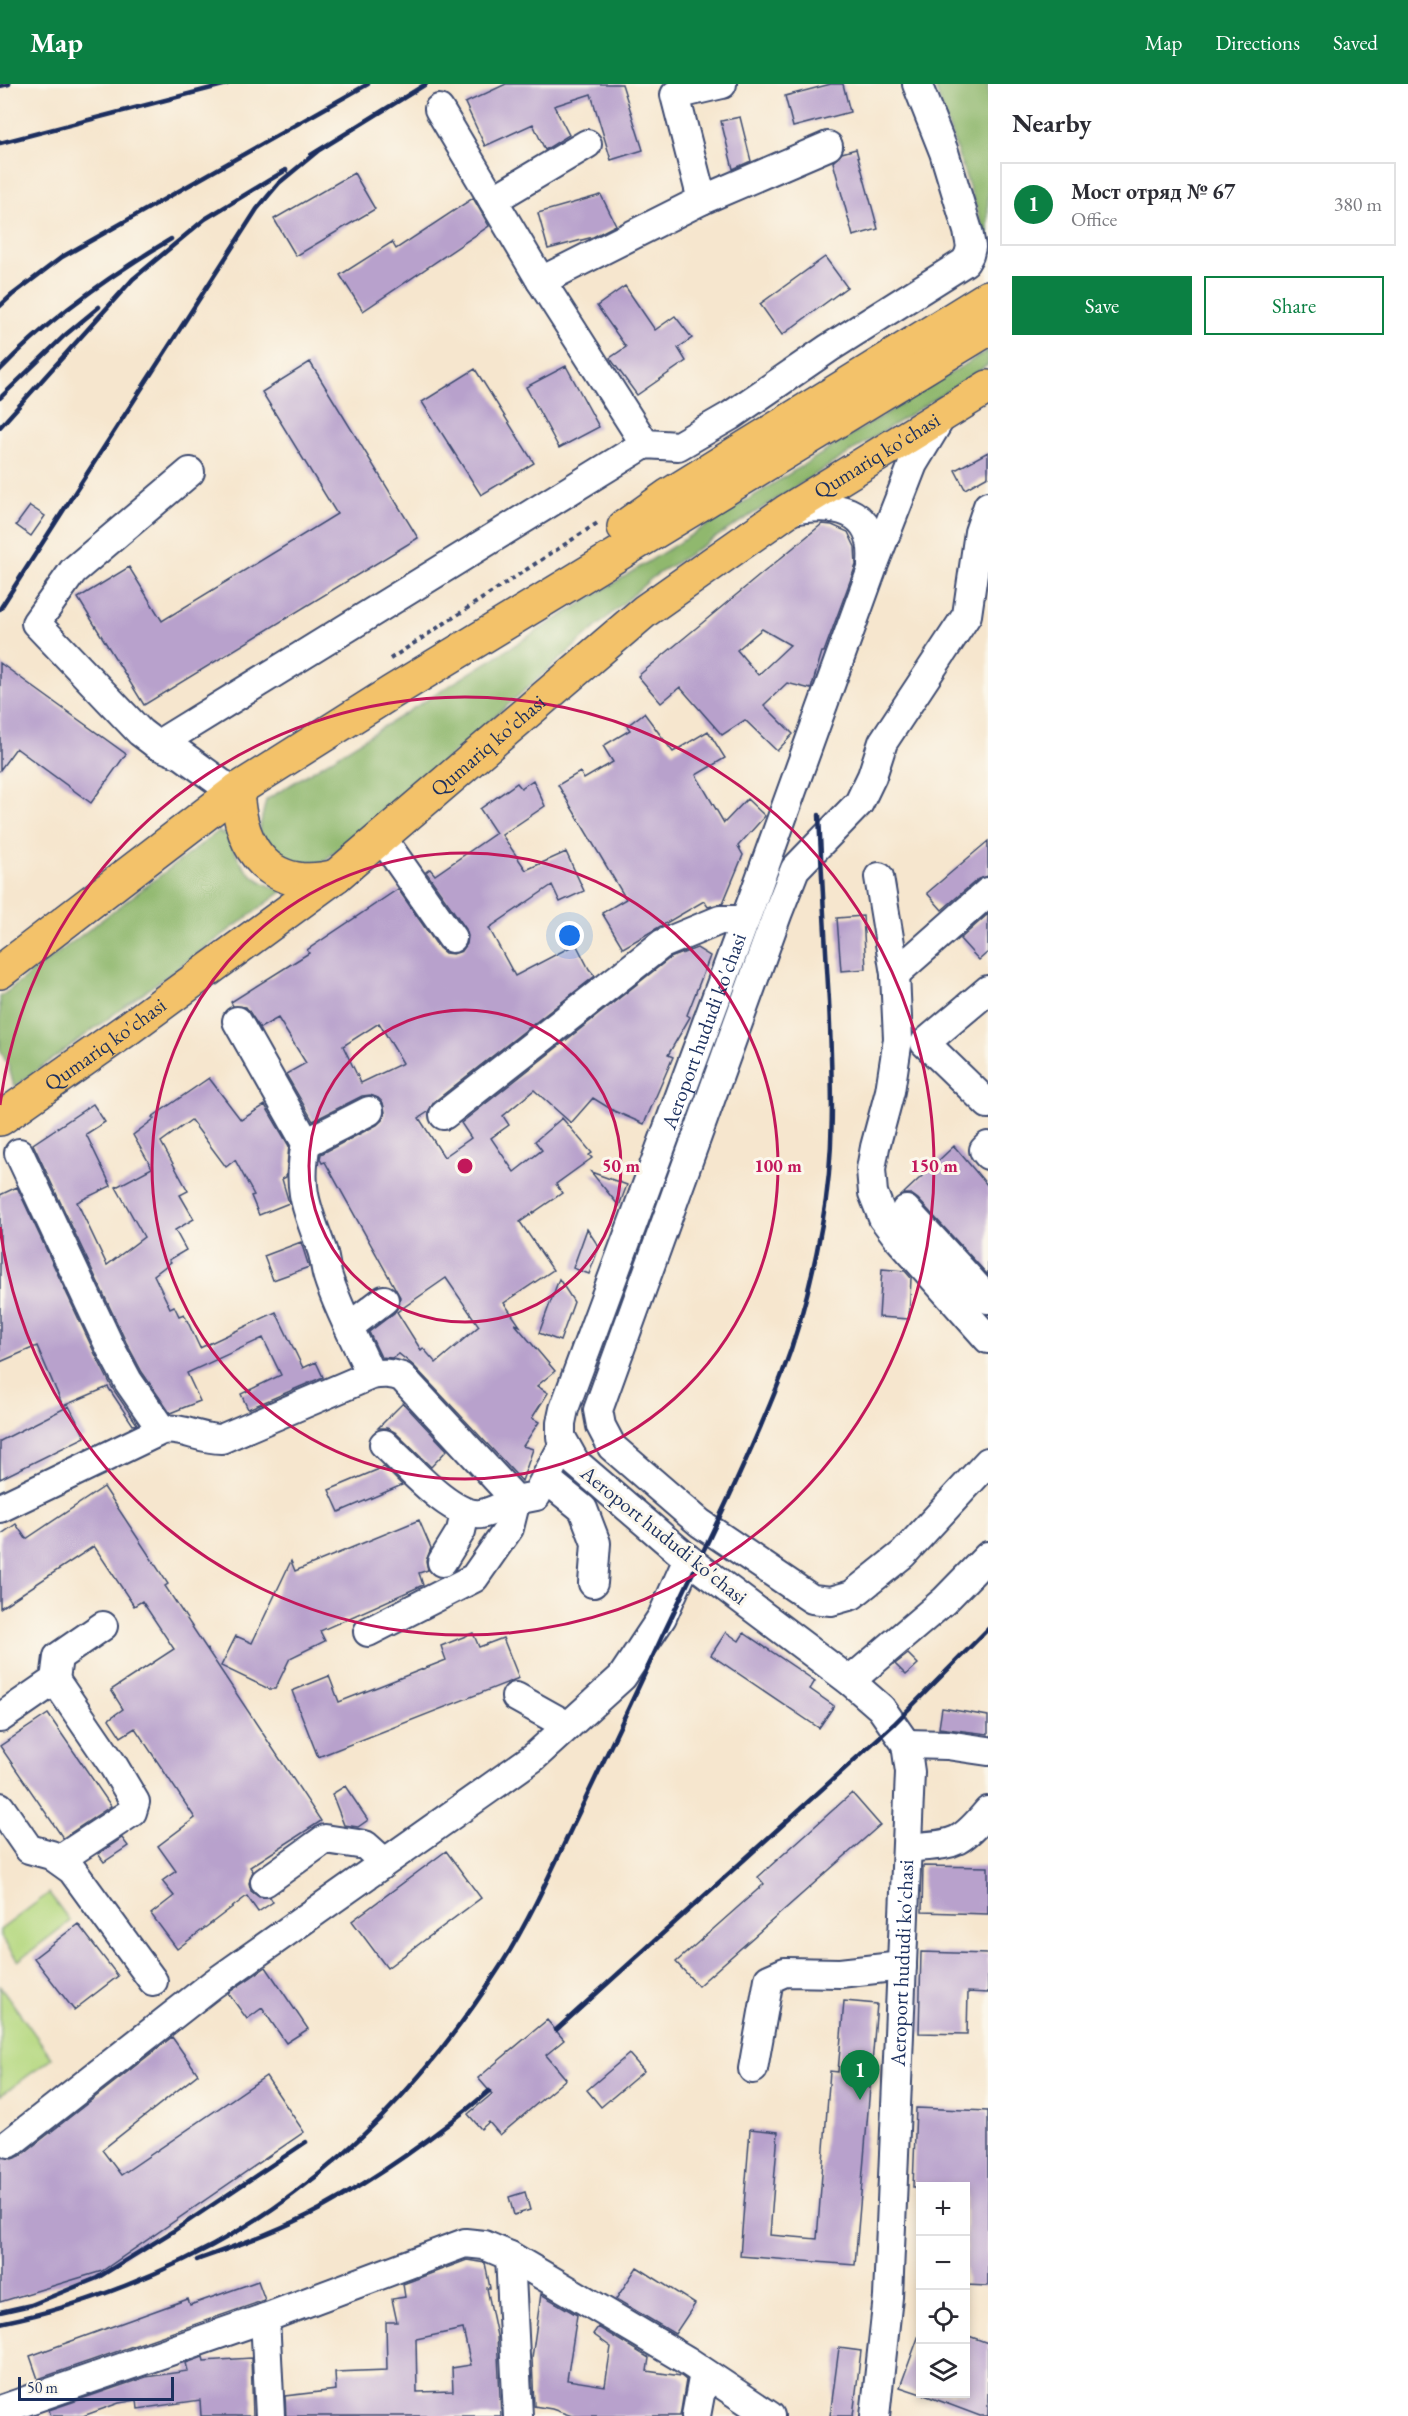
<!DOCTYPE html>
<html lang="en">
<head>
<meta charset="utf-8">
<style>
  body { margin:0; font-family:"EB Garamond",serif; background:#f2f2f3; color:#2b2b33 }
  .controls { position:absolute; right:18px; bottom:18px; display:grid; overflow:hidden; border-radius:0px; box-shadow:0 3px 9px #0003 }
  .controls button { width:54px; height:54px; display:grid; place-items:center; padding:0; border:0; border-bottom:2px solid #e1e1e2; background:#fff; color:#2b2b33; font:30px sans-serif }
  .scale { position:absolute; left:18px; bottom:15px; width:156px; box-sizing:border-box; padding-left:6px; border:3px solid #1b2f5e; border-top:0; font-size:16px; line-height:21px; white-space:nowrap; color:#1b2f5e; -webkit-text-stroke:4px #fbf7ec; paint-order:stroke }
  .you { position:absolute; left:570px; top:852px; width:21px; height:21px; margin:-15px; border:4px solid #fff; border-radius:50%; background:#1a73e8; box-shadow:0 0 0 9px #1a73e833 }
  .badge { display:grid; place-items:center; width:39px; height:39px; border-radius:50%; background:#0b8043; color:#fff; font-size:20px; font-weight:700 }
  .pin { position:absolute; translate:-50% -50px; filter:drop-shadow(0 2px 3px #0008) }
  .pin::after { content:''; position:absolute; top:32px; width:21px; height:18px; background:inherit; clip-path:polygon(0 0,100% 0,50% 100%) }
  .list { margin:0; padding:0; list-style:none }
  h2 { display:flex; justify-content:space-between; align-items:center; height:78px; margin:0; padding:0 24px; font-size:26px }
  h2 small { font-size:20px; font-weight:400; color:#7c7c81 }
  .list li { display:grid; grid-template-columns:39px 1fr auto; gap:18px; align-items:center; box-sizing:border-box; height:84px; margin:0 12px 12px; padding:0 12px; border:2px solid #e1e1e2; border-radius:0px }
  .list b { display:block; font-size:22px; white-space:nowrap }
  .list p { margin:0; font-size:20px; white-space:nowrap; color:#7c7c81 }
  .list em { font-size:20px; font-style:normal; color:#7c7c81 }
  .actions { display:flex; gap:12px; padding:18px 24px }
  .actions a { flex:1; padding:14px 0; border:2px solid #0b8043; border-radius:0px; text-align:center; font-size:21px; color:#0b8043 }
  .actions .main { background:#0b8043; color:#fff }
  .icon { flex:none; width:33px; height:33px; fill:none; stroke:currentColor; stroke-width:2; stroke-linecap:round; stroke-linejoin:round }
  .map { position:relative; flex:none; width:988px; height:2332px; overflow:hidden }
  header { display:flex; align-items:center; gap:36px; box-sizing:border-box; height:84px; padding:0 30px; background:#0b8043; color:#fff }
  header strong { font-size:28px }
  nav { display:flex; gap:33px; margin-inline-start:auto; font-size:21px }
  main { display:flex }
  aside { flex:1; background:#fff }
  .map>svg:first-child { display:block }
  .green { fill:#b5d880; stroke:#68846f; stroke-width:1.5 }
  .forest { fill:#90b86e; stroke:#567466; stroke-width:1.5 }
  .building { fill:#b8a1cc; fill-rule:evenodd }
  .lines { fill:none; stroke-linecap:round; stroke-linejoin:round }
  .minor-casing { stroke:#3c4a6f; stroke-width:32 }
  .major-casing { stroke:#3c4a6f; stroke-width:36 }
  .path { stroke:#3c4a6f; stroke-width:4; stroke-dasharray:4.5 4.5; stroke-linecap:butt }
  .minor { stroke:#fff; stroke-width:28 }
  .major { stroke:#f3c26a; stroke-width:33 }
  .rail { stroke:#1b2f5e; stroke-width:4.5 }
  .ring { fill:none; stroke:#c2185b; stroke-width:3 }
  .labels { text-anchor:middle; stroke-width:6; stroke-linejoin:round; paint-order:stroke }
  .street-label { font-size:21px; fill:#1b2f5e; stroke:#fbf7ec }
  .centre { fill:#c2185b; stroke:#fbf7ec; stroke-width:3 }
  .ring-label { font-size:18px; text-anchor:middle; font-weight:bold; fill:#c2185b; stroke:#fbf7ec; stroke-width:6; stroke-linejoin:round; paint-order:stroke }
</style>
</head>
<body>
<header>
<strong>Map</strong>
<nav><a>Map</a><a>Directions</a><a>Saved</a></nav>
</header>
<main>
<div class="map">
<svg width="988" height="2332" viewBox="0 0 988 2332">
  <rect width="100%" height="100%" fill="#fbf7ec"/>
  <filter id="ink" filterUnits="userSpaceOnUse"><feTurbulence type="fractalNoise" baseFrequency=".0167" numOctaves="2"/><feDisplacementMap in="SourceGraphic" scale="12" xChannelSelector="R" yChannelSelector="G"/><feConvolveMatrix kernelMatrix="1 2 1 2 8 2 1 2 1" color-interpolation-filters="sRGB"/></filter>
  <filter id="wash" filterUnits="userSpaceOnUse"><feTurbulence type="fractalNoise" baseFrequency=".008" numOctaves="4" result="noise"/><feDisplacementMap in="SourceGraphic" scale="24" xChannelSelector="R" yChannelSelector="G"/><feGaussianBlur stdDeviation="1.35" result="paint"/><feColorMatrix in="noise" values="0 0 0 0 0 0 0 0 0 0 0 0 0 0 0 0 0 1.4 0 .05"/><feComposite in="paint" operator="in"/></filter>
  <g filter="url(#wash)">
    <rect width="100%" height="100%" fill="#f6e6ce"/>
    <!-- green -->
    <path class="green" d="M 49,1809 L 70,1837 L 18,1877 L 0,1852 L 0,1846 Z
      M 0,1902 L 52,1974 L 0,2012 Z"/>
    <!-- forest -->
    <path class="forest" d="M 934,0 L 988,0 L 988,158 Z
      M 988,266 L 988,281 L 653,493 L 458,665 L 319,781 L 310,785 L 271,770 L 259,747 L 266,716 Z
      M 229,745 C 236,781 248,795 283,807 L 14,1003 L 9,983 L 0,966 L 0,913 L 219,747 L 222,751 Z"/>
    <g id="blocks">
      <!-- building -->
      <path class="building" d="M 506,0 L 622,0 L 643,66 L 611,76 L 591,10 L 554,22 L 569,51 L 545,66 L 533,40 L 485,62 L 465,19 Z
        M 831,0 L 843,0 L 850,28 L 793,43 L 785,12 Z
        M 740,33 L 751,77 L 733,85 L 721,37 Z
        M 856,65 L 878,145 L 853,152 L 833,78 L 842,69 Z
        M 354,89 L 375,125 L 296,172 L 274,135 Z
        M 601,111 L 616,141 L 593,153 L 548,165 L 538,129 Z
        M 473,114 L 489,142 L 363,227 L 340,191 L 392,158 L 396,165 Z
        M 825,173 L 847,203 L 782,251 L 760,220 Z
        M 625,202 L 655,246 L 675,232 L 692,254 L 678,264 L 686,277 L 637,311 L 610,274 L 626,263 L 597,222 Z
        M 310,278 L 418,454 L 144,621 L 78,514 L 129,483 L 162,537 L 337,430 L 262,308 Z
        M 566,282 L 599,343 L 559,364 L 526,303 Z
        M 475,285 L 534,379 L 481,411 L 422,318 Z
        M 988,368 L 988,392 L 965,405 L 955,386 Z
        M 30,422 L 45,432 L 31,452 L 16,441 Z
        M 822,440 L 832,441 L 848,448 L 855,463 L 856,481 L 824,568 L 822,568 L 811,605 L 787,599 L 764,621 L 793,650 L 777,667 L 745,636 L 722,651 L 680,603 L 661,619 L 638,592 ZM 762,545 L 790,561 L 758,591 L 737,566 Z
        M 0,579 L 126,670 L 91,719 L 16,664 L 0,686 Z
        M 644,629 L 673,668 L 708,647 L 725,674 L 696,691 L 724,739 L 747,715 L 765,732 L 738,762 L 743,771 L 723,819 L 708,823 L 704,817 L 623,864 L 602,829 L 626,815 L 558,701 L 580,688 L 584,695 L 613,678 L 603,662 L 630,646 L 627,642 Z
        M 533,696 L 545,722 L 502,751 L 526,786 L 566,768 L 584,807 L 560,818 L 552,801 L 489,844 L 515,892 L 576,860 L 589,885 L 595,892 L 434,1018 L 428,1028 L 419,1034 L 444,1073 L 471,1054 L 461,1039 L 670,874 L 697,864 L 710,872 L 687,931 L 690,933 L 668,971 L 673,973 L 644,1040 L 614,1027 L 593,1014 L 571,1039 L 534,1006 L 503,1032 L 509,1041 L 491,1054 L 514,1088 L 542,1066 L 535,1057 L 562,1034 L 592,1069 L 589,1071 L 592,1074 L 556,1100 L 562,1109 L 520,1138 L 553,1186 L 504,1219 L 520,1242 L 515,1240 L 555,1287 L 537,1302 L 548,1309 L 532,1334 L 539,1338 L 523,1362 L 533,1365 L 522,1397 L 414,1282 L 399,1270 L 392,1274 L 381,1273 L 369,1248 L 394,1229 L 399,1222 L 400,1213 L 325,1078 L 322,1079 L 320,1075 L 321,1070 L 377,1041 L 383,1035 L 385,1028 L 383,1019 L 378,1014 L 370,1011 L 362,1012 L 313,1037 L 286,990 L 306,979 L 278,934 L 260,944 L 246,923 L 233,922 L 231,918 L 293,879 L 309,869 L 307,866 L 398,805 L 439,864 L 445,869 L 453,870 L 462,867 L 467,860 L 468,852 L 466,845 L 426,788 L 430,785 L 435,791 L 496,749 L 480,725 L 517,699 L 521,704 ZM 379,939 L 403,979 L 361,999 L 343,962 ZM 446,1194 L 479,1242 L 436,1279 L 423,1264 L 421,1266 L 397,1228 Z
        M 988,757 L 988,792 L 977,796 L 942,826 L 927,809 Z
        M 988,830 L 988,868 L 979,876 L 960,855 Z
        M 863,832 L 866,885 L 841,887 L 837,834 Z
        M 209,994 L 241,1036 L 265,1021 L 289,1062 L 286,1093 L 282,1095 L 289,1119 L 259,1131 L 251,1112 L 254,1111 L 235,1076 L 226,1083 L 191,1036 L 161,1058 L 188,1107 L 180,1111 L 194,1135 L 175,1146 L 186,1166 L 169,1176 L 171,1178 L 154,1191 L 170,1224 L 174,1222 L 179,1232 L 184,1230 L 200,1264 L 276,1228 L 303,1284 L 316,1278 L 323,1293 L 248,1325 L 241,1310 L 281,1291 L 263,1254 L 187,1289 L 200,1317 L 170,1329 L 142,1288 L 126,1258 L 33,1060 L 93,1020 L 105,1038 L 86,1050 L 111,1102 L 77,1118 L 107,1181 L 144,1153 L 116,1103 L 152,1084 L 133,1051 L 154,1035 L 152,1033 Z
        M 954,1062 L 988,1102 L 988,1191 L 918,1115 L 911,1110 L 903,1110 Z
        M 591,1088 L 627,1101 L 619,1122 Z
        M 17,1103 L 96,1272 L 113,1305 L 137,1340 L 133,1341 L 108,1303 L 63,1322 L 37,1262 L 0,1278 L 0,1111 Z
        M 587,1145 L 599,1163 L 589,1190 L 573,1184 Z
        M 301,1158 L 309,1183 L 273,1196 L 264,1172 Z
        M 882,1185 L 905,1187 L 911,1194 L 909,1235 L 879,1233 Z
        M 559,1195 L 574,1218 L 560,1257 L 539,1249 Z
        M 403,1319 L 447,1366 L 431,1383 L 395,1348 L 387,1344 L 378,1344 Z
        M 69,1322 L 85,1353 L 0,1395 L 0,1357 Z
        M 384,1383 L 402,1401 L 339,1428 L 329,1406 Z
        M 104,1403 L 168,1500 L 165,1502 L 321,1737 L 250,1783 L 253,1787 L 249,1799 L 251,1807 L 259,1813 L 270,1813 L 273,1818 L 258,1828 L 247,1812 L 177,1865 L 151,1830 L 174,1812 L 162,1797 L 176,1787 L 158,1762 L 195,1734 L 135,1644 L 121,1653 L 109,1635 L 123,1625 L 111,1606 L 174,1565 L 142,1517 L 134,1522 L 94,1462 L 0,1524 L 0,1451 L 16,1440 L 26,1455 Z
        M 419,1436 L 431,1464 L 426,1477 L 428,1486 L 419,1489 L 423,1501 L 320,1547 L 325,1557 L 290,1574 L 275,1605 L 269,1605 L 221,1582 L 236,1552 L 252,1559 L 291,1477 L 295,1487 Z
        M 726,1548 L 739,1557 L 744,1549 L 815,1597 L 810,1605 L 834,1622 L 819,1644 L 711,1571 Z
        M 473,1549 L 479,1563 L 503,1554 L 519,1594 L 318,1673 L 292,1607 L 329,1592 L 339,1618 L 446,1576 L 441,1562 Z
        M 908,1570 L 918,1580 L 906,1591 L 895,1580 Z
        M 942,1624 L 988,1632 L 988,1650 L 939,1644 Z
        M 48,1630 L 111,1722 L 63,1754 L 0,1662 Z
        M 345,1702 L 368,1736 L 358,1743 L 344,1741 L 332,1710 Z
        M 852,1709 L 880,1741 L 698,1902 L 676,1878 L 764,1800 L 758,1793 Z
        M 122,1754 L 128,1762 L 104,1778 L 98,1770 Z
        M 446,1767 L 481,1814 L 387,1884 L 352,1837 Z
        M 923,1782 L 988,1783 L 988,1830 L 922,1828 Z
        M 78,1840 L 118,1892 L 74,1926 L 34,1874 Z
        M 921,1868 L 988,1870 L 988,1909 L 968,1908 L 967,1950 L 919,1949 Z
        M 266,1883 L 308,1945 L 286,1959 L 262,1924 L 247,1935 L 228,1909 Z
        M 844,1917 L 877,1920 L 855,2181 L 740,2172 L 750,2045 L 778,2048 L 770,2151 L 817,2155 L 830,1987 L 838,1988 Z
        M 547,1936 L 564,1956 L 546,1971 L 566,1995 L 500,2051 L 489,2038 L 481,2045 L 468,2030 L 492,2010 L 478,1994 Z
        M 172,1953 L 198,1990 L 102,2066 L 121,2091 L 266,1992 L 304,2048 L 102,2187 L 0,2218 L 0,2073 L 12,2075 L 20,2072 Z
        M 629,1970 L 644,1987 L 601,2023 L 587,2006 Z
        M 916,2024 L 988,2027 L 988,2202 L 966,2201 L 966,2103 L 913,2103 Z
        M 525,2108 L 530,2126 L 514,2131 L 509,2113 Z
        M 467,2176 L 485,2179 L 490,2204 L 487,2204 L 497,2252 L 501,2332 L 286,2332 L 285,2312 L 336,2306 L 335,2288 L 387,2286 L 386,2238 L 397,2238 L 392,2215 L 405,2213 L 403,2200 ZM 463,2245 L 471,2281 L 452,2284 L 453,2307 L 417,2308 L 416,2255 Z
        M 637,2183 L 695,2220 L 675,2250 L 616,2215 Z
        M 258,2197 L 265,2216 L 38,2295 L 30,2272 L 188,2215 L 190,2221 Z
        M 541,2210 L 577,2231 L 567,2296 L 605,2302 L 611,2263 L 593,2250 L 598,2243 L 649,2274 L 647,2287 L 681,2292 L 686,2296 L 680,2332 L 572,2332 L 552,2325 L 534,2322 L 532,2274 Z
        M 919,2251 L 921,2252 L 921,2310 L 900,2303 Z
        M 966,2251 L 988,2259 L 988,2332 L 980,2332 L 924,2311 L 925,2310 L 966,2310 Z
        M 839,2264 L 861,2267 L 853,2332 L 830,2332 Z
        M 203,2273 L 204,2277 L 251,2274 L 253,2332 L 201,2332 L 200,2316 L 138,2325 L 137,2316 L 119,2319 L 83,2332 L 51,2332 L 49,2326 L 146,2293 L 188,2287 L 186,2279 Z"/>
    </g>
  </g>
  <g filter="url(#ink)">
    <use href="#blocks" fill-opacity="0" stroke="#3c4a6f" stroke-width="1.5"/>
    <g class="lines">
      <defs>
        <g id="minor">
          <path d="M 439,25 L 541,197 L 645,360"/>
          <path d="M 493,116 L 587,60"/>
          <path d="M 702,116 L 828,62"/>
          <path d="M 541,197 L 702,116 L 675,11 L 722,0"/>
          <path d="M 988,422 L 979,448 L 967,531 L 883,658 L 872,692 L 859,719 L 795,785 L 778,828 L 598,1326 L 601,1342 L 612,1363 L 700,1439 L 812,1515 L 831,1517 L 852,1511 L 903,1470 L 988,1378"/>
          <path d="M 787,427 C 833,418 877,422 872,480"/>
          <path d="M 157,661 L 140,648 L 36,539 L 73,487 L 190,388"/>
          <path d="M 237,706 L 222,700 L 182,671 L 157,661 L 645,360 L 678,362 L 730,332 L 829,264 L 965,178 L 969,171 L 971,163 L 968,147 L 944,68 L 917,0"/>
          <path d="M 382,754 L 452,854"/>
          <path d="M 879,793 L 895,890 L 898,955 L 890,1007 L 875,1063 L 871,1085 L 873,1109 L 883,1134 L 898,1154 L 988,1255"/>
          <path d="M 895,890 L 988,808"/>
          <path d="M 988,906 L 925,959 L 988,1020"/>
          <path d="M 237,937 L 306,1059 C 297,1105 306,1123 322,1166 C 325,1175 325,1184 328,1193 C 338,1225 357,1259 371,1291"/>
          <path d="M 444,1031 L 662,860 L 720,836 L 745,836"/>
          <path d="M 306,1059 L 369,1027"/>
          <path d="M 988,1062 L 984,1066 L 988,1071"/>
          <path d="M 19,1069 L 111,1265 L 128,1297 L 162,1346"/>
          <path d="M 906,1126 L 988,1215"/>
          <path d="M 350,1242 L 384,1216"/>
          <path d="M 384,1360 C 406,1380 451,1434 481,1430 C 492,1428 505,1421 516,1416"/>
          <path d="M 546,1395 L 583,1425 L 596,1459 L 593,1499"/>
          <path d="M 0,1424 L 162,1346 C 182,1343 200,1355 221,1355 L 371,1291 C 383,1289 391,1289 402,1293 L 516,1416 L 536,1412 L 564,1360"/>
          <path d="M 442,1478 L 461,1447 L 465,1429"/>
          <path d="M 368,1548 L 474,1494 L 509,1444 L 516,1416"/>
          <path d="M 55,1596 L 113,1681 L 135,1718 L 132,1728 L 59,1776"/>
          <path d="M 850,1597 L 944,1517 L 988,1472"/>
          <path d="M 516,1613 L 568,1642"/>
          <path d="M 0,1634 L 55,1596 L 58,1573 L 103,1542"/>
          <path d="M 906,1660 L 947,1661 L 988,1667"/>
          <path d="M 0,1723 L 29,1765 L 51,1771 L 72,1786 L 153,1897"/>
          <path d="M 907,1764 C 953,1759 957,1764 988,1727"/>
          <path d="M 265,1798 L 325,1755 L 365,1761 L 384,1778"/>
          <path d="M 753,1985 L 769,1895 L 785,1888 L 840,1889 L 902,1882"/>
          <path d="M 10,2059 L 213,1900 L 534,1673 L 622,1593 L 662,1533 L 688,1475"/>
          <path d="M 510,2172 L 518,2332"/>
          <path d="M 265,2234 L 270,2332"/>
          <path d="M 0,2326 L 265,2234 L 465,2159 L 484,2161 L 510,2172 L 686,2276 L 770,2332"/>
          <path d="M 696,2332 L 704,2289"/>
          <path id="s1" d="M 875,2332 L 888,2213 L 910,1688 L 906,1660 L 881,1624 L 850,1597 L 688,1475 L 575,1378 L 561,1353 L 561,1339 L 564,1325 L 752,817 L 872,485 L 913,380 L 942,332"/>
        </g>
        <g id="major">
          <path d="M 624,443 L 669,411 L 988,213"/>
          <path d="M 237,706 C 240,767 271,809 336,792"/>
          <path d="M 0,888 L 237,706 L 392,608 L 988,245"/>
          <path id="s2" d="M 0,1035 L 129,944 L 336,792 L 645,527 L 787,427 L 988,303"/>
        </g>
      </defs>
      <!-- minor casing -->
      <use href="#minor" class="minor-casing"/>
      <!-- major casing -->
      <use href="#major" class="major-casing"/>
      <!-- path -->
      <path class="path" d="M 390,575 L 599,438"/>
      <!-- minor -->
      <use href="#minor" class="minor"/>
      <!-- major -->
      <use href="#major" class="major"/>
      <!-- rail -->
      <path class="rail" d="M 0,2 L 9,0
        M 0,59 L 227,0
        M 311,71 L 426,0
        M 0,222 L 12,211 L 62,173 L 368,0
        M 0,286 C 49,234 109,192 171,155
        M 0,314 L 64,252 L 99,223
        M 0,343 L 133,195 L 205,135 L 286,86
        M 0,525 L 257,125 L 279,99 L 319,66
        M 556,1946 L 894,1640 L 988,1545
        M 197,2176 C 238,2161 281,2146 320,2125 C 380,2092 436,2052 489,2007
        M 0,2228 L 31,2221 L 97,2194 L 175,2146 L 306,2058
        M 0,2239 C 100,2219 215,2170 296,2108 C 378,2047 446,1967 501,1881 C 529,1837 551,1788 573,1741 C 603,1679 632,1617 661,1555 C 702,1469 746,1382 781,1293 C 800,1244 813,1191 822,1140 C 836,1066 832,992 829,917 C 825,855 822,793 819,731"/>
    </g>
  </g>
  <!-- distance rings -->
  <g class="ring">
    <circle cx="465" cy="1082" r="156"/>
    <circle cx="465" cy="1082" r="313"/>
    <path d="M0 1021A469 469 0 1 1 0 1143"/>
  </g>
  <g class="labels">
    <!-- street labels -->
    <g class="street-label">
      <text dy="7" stroke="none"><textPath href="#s2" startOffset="1101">Qumariq ko'chasi</textPath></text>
      <text dy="7" stroke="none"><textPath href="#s2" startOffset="615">Qumariq ko'chasi</textPath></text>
      <text dy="7" stroke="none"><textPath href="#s1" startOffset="1570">Aeroport hududi ko'chasi</textPath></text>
      <text dy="7" stroke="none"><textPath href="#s2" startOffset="129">Qumariq ko'chasi</textPath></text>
      <text transform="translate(664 1451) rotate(39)" y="7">Aeroport hududi ko'chasi</text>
      <text dy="7" stroke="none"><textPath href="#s1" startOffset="454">Aeroport hududi ko'chasi</textPath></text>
    </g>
  </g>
  <circle cx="465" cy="1082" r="9" class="centre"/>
  <g class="ring-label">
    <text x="621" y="1088">50 m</text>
    <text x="778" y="1088">100 m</text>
    <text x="934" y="1088">150 m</text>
  </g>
</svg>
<div class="controls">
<button>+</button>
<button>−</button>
<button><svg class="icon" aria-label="locate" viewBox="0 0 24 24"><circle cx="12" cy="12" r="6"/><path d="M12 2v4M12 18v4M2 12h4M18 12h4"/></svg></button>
<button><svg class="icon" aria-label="layers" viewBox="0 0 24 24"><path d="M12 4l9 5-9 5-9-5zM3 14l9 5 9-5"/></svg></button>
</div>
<div class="scale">50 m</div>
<div class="you"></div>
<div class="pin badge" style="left:860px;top:2016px">1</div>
</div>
<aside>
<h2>Nearby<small></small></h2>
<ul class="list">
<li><span class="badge">1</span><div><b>Мост отряд № 67</b><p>Office</p></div><em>380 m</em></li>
</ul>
<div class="actions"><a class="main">Save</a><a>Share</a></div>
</aside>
</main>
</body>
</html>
